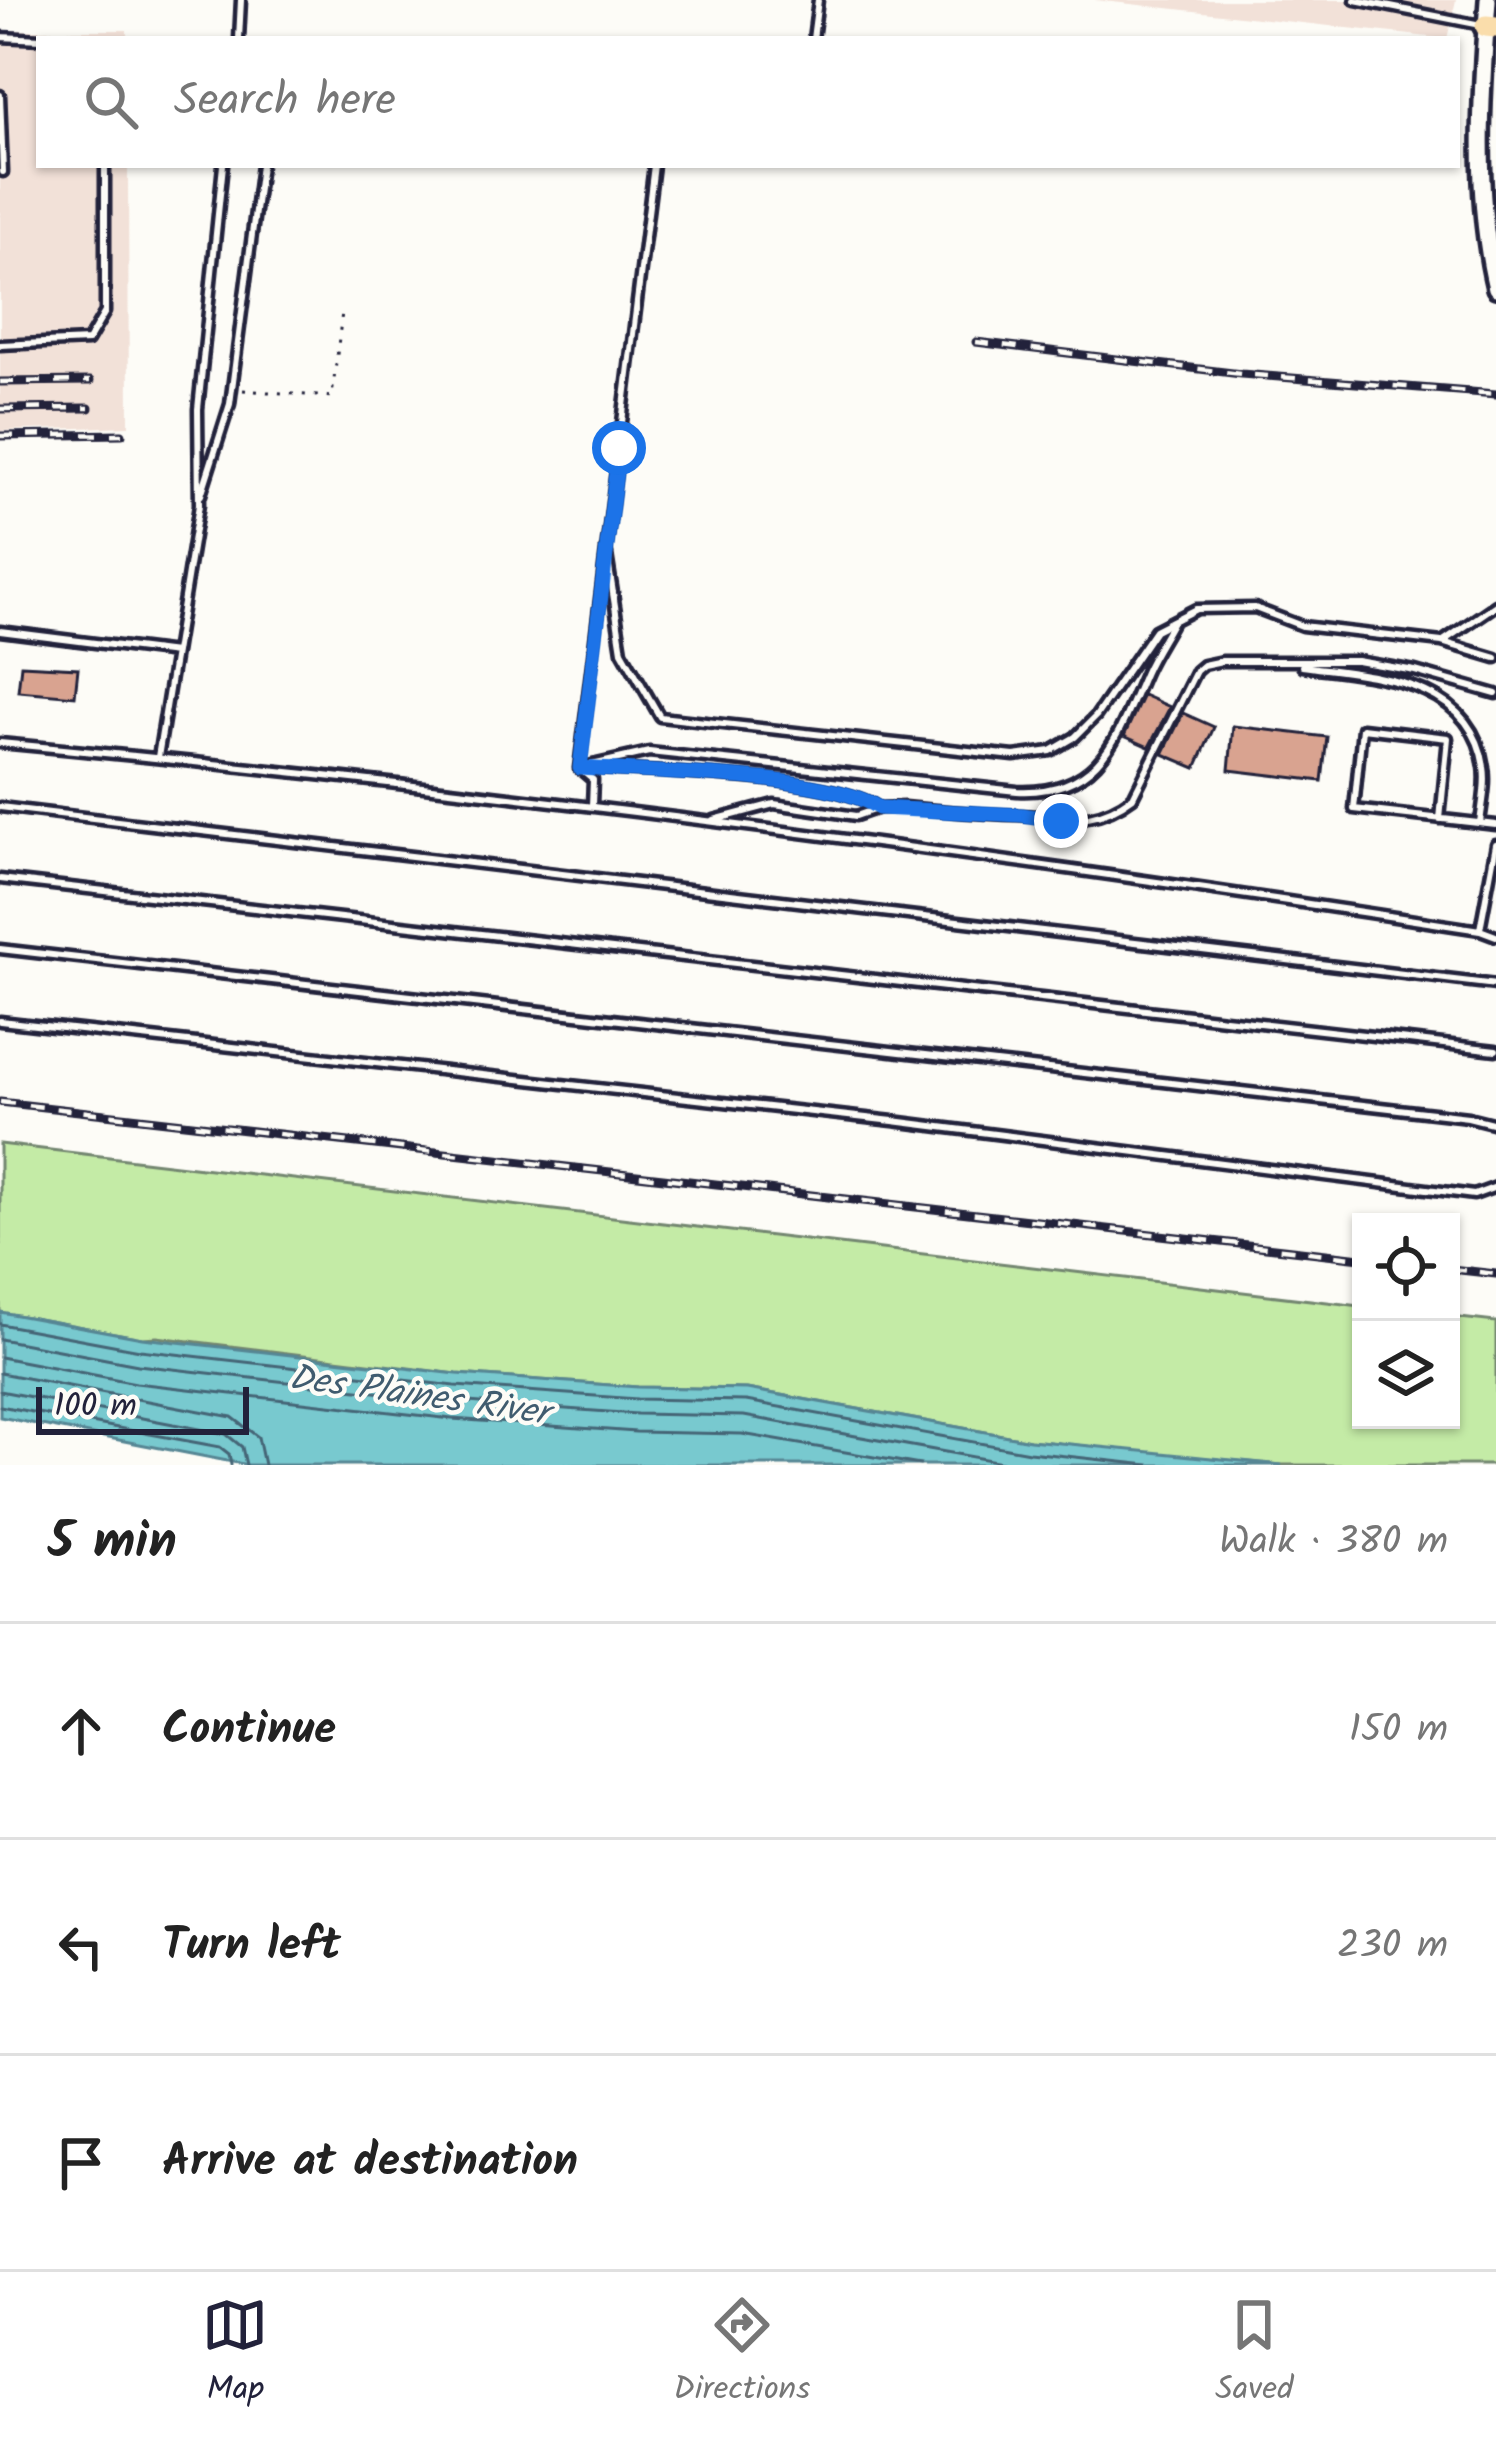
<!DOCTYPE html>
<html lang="en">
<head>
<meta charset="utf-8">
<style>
  body { margin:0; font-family:Kalam,sans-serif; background:#f6f6f6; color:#222 }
  .controls { position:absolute; right:36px; bottom:36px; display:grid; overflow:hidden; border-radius:0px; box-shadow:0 3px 9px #0004 }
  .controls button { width:108px; height:108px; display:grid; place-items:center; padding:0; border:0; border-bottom:3px solid #e0e0e0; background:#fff; color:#222; font:60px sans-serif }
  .scale { position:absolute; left:36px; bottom:30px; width:213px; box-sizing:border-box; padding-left:12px; border:6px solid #22223b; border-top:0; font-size:33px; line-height:42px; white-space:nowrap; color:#22223b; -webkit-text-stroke:9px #fdfcf7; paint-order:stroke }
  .stop { position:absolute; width:36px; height:36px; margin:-27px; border:9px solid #1a73e8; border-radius:50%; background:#fff }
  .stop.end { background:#1a73e8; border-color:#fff; box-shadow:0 3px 12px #0008 }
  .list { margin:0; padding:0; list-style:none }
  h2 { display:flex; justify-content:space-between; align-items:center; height:156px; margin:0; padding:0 48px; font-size:51px }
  h2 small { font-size:39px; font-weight:400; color:#767676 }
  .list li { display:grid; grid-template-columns:78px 1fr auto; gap:36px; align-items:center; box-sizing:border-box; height:216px; padding:0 48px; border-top:3px solid #e0e0e0 }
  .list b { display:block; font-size:45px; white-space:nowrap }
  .list em { font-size:39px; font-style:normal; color:#767676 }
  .icon { flex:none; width:66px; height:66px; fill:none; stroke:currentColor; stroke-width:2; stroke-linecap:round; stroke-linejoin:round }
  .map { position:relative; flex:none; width:1496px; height:1465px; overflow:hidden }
  .search { position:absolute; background:#fff; box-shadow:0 3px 9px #0004; left:36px; right:36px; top:36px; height:132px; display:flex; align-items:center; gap:30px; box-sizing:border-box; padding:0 42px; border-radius:0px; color:#767676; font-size:45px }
  .sheet { height:804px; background:#fff }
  nav { display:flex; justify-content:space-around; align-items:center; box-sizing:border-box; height:168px; border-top:3px solid #e0e0e0; background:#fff; font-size:33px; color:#767676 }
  nav a { display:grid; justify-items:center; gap:6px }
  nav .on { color:#22223b }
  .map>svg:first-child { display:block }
  .built { fill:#f2e1d8 }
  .green { fill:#c4eba6; stroke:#738670; stroke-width:3 }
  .water { fill:#78c9cf; stroke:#568694; stroke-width:3 }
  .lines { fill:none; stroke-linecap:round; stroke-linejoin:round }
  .shore { stroke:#446576; stroke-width:3 }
  .building { fill:#d9a390; stroke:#22223b; stroke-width:3 }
  .service-casing { stroke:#22223b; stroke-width:15 }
  .tertiary-casing { stroke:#22223b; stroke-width:24 }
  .motorway-casing { stroke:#22223b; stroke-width:30 }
  .path { stroke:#22223b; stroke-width:3; stroke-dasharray:3 9; stroke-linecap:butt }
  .service { stroke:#fdfcf7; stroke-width:6 }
  .tertiary { stroke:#fdfcf7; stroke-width:15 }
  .motorway { stroke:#faddab; stroke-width:21 }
  .rail-casing { stroke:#22223b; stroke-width:9 }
  .rail { stroke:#fdfcf7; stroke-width:4.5; stroke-dasharray:14; stroke-linecap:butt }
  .route { stroke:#1a73e8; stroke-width:15 }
  .labels { text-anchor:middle; stroke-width:9; stroke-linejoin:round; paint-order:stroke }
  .water-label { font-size:36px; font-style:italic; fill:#405c6f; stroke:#fdfcf7 }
</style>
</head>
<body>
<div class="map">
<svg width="1496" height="1465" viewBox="0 0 1496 1465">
  <rect width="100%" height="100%" fill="#fdfcf7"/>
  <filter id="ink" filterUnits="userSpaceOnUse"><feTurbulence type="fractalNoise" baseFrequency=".00833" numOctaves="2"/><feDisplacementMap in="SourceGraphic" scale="24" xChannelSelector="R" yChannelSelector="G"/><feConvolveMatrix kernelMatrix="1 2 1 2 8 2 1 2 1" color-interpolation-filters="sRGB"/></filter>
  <g filter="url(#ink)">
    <!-- built -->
    <path class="built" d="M 1094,0 L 1456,0 L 1447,39 Z
      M 0,30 L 127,30 L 127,39 L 39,39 L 39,165 L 128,165 L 129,426 L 0,431 Z"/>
    <!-- green -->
    <path class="green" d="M 0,1144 L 1361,1306 L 1361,1420 L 1451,1420 L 1451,1317 L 1496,1322 L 1496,1465 L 1282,1465 L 1129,1451 L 1030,1440 L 747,1389 L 638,1387 L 457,1374 L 157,1337 L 142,1338 L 0,1312 Z"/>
    <!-- water -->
    <path class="water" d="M 0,1312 L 142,1338 L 457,1374 L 638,1387 L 747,1389 L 1030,1440 L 1282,1465 L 248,1465 L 0,1417 Z"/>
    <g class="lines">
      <!-- shore -->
      <path class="shore" d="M 0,1324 L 140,1350 L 455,1386 L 637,1399 L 746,1401 L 1029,1452 L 1149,1465
        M 0,1339 L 138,1365 L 454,1401 L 637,1414 L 744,1416 L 1018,1465
        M 0,1357 L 136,1383 L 452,1419 L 636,1432 L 742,1434 L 920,1465
        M 0,1373 L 232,1417 L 258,1437 L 264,1465
        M 0,1391 L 226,1434 L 242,1447 L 246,1465
        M 0,1406 L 220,1447 L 229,1454 L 231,1465"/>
    </g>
    <!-- building -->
    <path class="building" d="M 21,665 L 78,668 L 75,696 L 18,691 Z
      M 1143,695 L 1170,707 L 1149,747 L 1124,736 Z
      M 1183,713 L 1214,727 L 1196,768 L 1163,754 Z
      M 1233,726 L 1327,737 L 1322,781 L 1229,770 Z"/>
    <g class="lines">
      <defs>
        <path id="service" d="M 1355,0 L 1481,25
          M 0,37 L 42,39
          M 239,39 L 241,0
          M 813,39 L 818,0
          M 0,95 L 3,172
          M 0,345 L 88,341 L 105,312 L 105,165
          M 201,495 L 230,404 L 261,165
          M 606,548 L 622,651 L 660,717 L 1014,756 L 1051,751 L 1075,737 L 1096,716 L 1155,630 L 1196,609 L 1255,608 L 1302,626 L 1442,642 L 1496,658
          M 0,631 L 175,653
          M 1442,642 L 1496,605
          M 1302,666 C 1371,676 1471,678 1484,767 C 1487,784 1482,805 1480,823
          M 0,743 C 495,789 988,854 1480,930 L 1496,936
          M 158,757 L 199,505 L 198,409 L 223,165
          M 579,768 L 649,752 L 1017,791 C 1102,795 1117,736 1145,672 C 1153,654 1164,638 1173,621
          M 588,768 C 654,773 829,774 879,808
          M 592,805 L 593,780 L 579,768 L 654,165
          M 0,807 L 1496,985
          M 1440,819 L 1448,738 L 1362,728 L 1354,809 L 1496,825
          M 714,820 L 774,804 L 856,816 L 879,808 L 904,807 C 942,811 979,814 1017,815 C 1063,816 1092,828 1133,797 L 1196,671 L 1203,665 L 1222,661 L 1357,661 L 1415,671 L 1496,694
          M 0,879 L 1496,1050
          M 1480,929 L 1496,844
          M 0,949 L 1468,1117 L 1496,1124
          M 0,1021 L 893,1121 L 1474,1195 L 1496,1187"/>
        <path id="tertiary" d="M 1488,0 C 1481,94 1474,196 1496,288"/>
        <path id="motorway" d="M 1486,26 L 1496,27"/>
      </defs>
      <!-- service casing -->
      <use href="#service" class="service-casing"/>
      <!-- tertiary casing -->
      <use href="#tertiary" class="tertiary-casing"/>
      <!-- motorway casing -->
      <use href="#motorway" class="motorway-casing"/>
      <!-- path -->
      <path class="path" d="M 243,390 L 332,397 L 342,312"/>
      <!-- service -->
      <use href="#service" class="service"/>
      <!-- tertiary -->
      <use href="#tertiary" class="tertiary"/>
      <!-- motorway -->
      <use href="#motorway" class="motorway"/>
      <defs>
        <path id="rail" d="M 976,342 L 1241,374 L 1496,394
          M 0,382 L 90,381
          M 0,409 L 89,408
          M 0,436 L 122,434
          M 0,1102 L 1361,1258
          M 1451,1269 L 1496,1274"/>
      </defs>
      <!-- rail casing -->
      <use href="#rail" class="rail-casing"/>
      <!-- rail -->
      <use href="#rail" class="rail"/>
    </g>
  </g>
  <g class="lines" filter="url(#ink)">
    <!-- route -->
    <path class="route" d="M 619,448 L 580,768 C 648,773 828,773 879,808 L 1022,815 L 1061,821"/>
  </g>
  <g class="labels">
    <!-- water labels -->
    <g class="water-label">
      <text transform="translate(419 1393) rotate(8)" y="13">Des Plaines River</text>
    </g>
  </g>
</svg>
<div class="controls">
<button><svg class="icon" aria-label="locate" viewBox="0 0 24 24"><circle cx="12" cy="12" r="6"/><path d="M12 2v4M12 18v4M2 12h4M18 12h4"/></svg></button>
<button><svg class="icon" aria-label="layers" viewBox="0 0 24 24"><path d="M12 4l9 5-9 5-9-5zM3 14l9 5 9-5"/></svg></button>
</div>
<div class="scale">100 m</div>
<div class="stop" style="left:619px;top:448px"></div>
<div class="stop end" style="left:1061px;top:821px"></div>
<div class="search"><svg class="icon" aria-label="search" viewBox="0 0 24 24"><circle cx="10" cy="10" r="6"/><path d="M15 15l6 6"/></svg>Search here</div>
</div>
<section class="sheet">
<h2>5 min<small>Walk · 380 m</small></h2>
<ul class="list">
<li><svg class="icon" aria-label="ahead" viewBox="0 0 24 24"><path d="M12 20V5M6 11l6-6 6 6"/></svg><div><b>Continue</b></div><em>150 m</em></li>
<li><svg class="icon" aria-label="left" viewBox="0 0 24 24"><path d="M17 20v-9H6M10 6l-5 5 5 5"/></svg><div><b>Turn left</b></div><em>230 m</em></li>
<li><svg class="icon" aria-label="arrive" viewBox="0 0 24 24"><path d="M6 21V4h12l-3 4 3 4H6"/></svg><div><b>Arrive at destination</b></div></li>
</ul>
</section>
<nav>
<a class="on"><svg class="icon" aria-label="map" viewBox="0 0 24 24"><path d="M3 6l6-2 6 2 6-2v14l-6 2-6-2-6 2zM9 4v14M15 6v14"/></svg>Map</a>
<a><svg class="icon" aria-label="directions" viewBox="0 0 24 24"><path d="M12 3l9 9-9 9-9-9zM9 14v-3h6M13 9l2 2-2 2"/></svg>Directions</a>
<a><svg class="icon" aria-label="saved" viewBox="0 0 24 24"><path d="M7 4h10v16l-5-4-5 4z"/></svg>Saved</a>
</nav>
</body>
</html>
